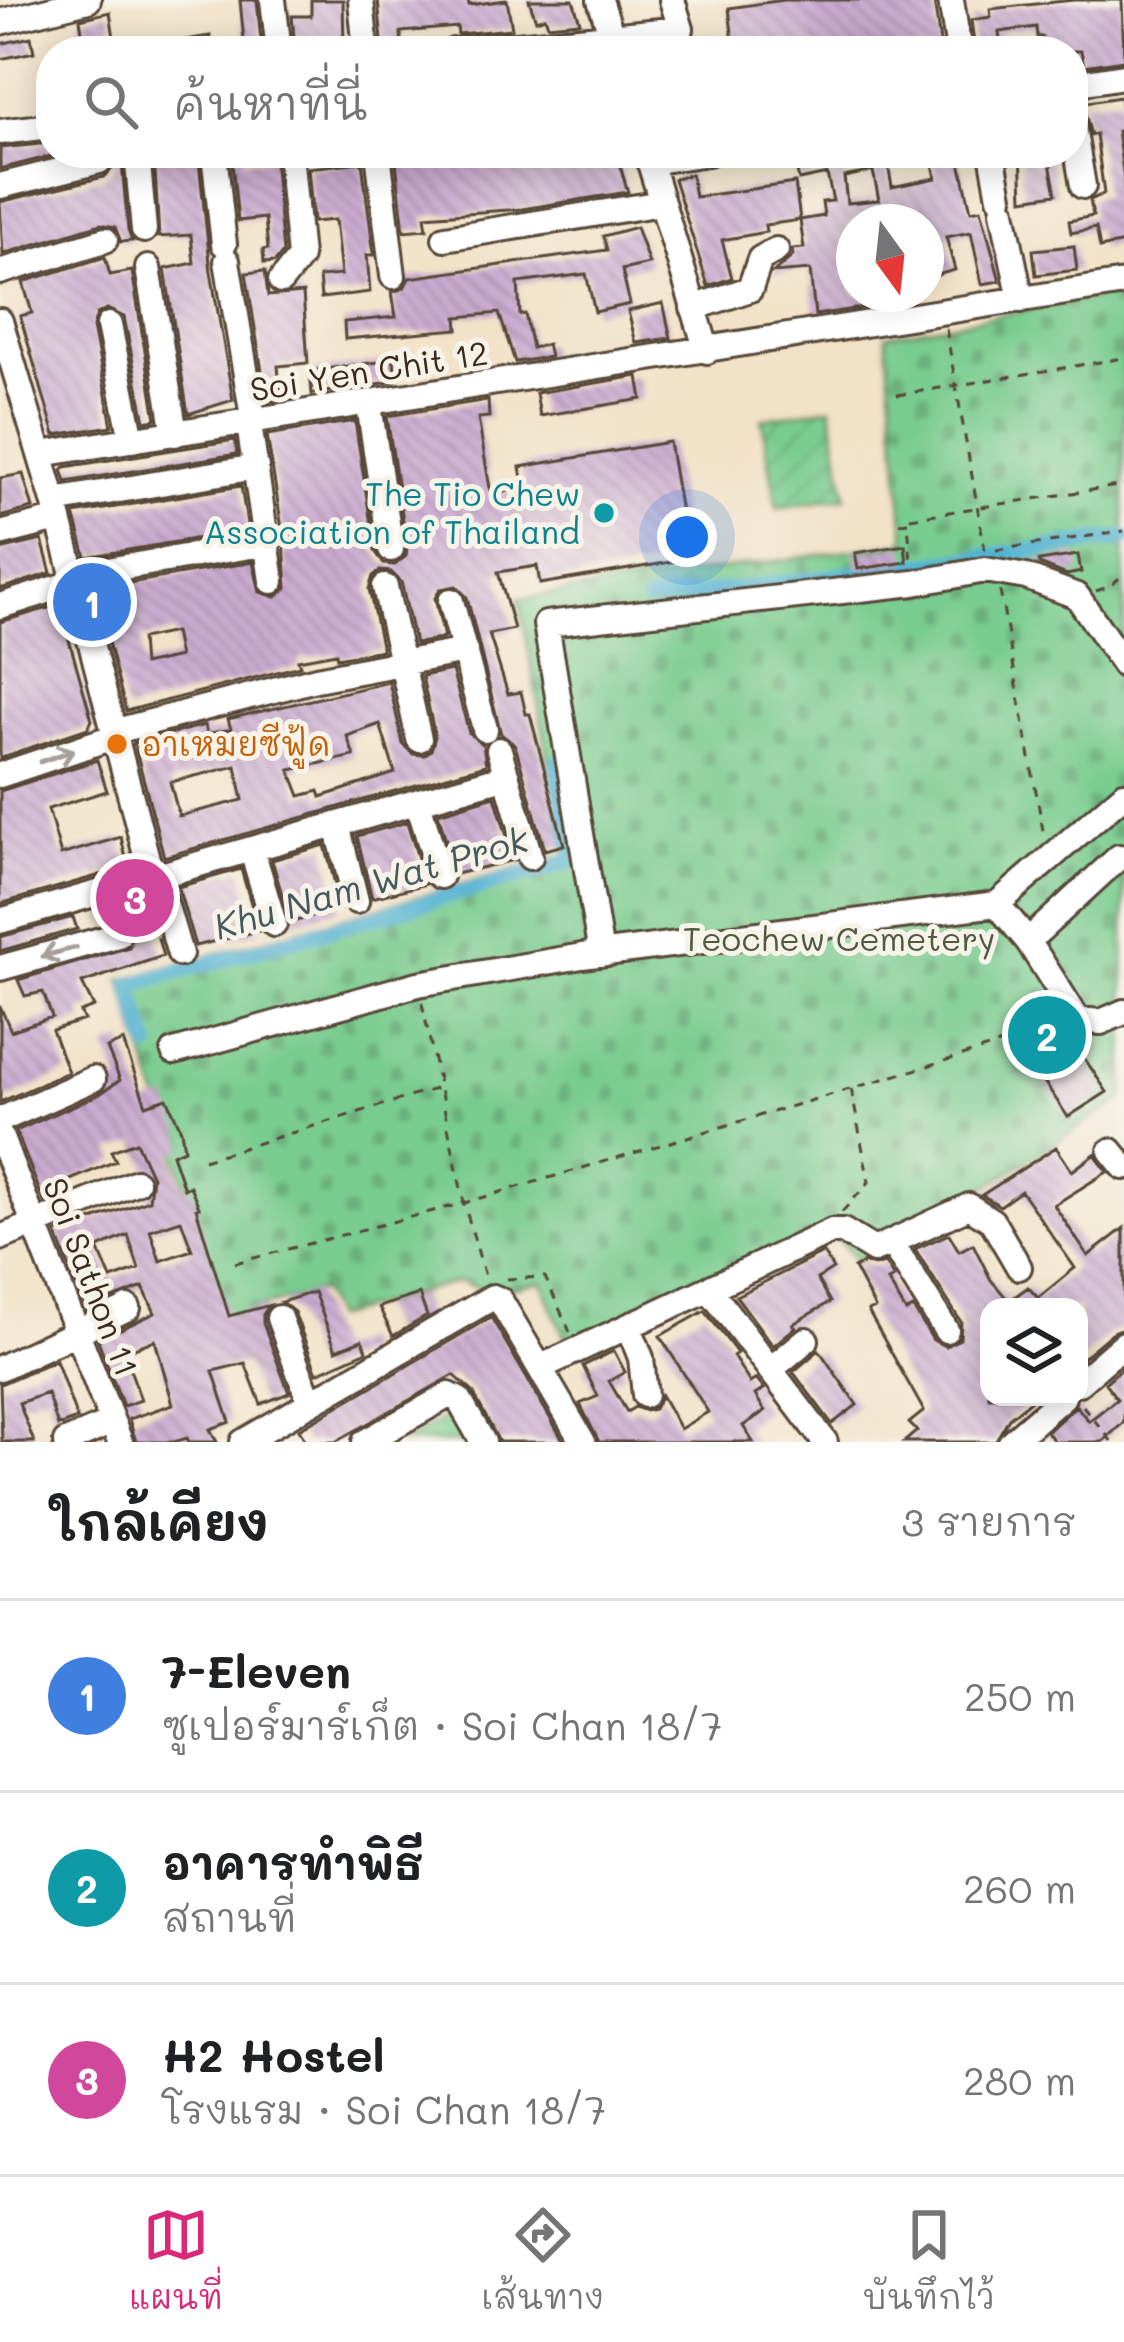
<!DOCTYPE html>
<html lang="th">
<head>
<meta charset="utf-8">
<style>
  body { margin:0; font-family:Mali,"Playpen Sans Thai",sans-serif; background:#f6f6f6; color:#202124 }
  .controls { position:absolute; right:36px; bottom:36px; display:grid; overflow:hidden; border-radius:24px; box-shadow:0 6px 30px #0003 }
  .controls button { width:108px; height:108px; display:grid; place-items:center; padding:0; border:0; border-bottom:3px solid #e0e0e0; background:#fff; color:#202124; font:60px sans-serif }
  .compass { position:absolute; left:836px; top:204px; width:108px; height:108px; border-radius:50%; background:#fff; box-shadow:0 6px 30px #0003; rotate:165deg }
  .you { position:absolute; left:687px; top:537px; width:42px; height:42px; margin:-30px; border:9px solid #fff; border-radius:50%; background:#1a73e8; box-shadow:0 0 0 18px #1a73e833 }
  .badge { display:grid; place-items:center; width:78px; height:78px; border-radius:50%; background:#db2777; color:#fff; font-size:39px; font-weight:700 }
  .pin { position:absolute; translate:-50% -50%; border:6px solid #fff; box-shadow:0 3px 12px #0006 }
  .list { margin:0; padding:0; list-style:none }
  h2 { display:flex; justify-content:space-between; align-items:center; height:156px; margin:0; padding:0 48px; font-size:51px }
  h2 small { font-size:39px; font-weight:400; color:#757577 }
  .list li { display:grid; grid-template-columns:78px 1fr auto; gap:36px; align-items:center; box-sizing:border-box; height:192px; padding:0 48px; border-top:3px solid #e0e0e0 }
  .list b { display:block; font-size:45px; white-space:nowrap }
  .list p { margin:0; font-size:39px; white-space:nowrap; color:#757577 }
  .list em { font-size:39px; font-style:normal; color:#757577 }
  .icon { flex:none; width:66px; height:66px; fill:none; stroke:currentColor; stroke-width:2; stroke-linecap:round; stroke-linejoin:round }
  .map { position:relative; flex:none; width:1124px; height:1442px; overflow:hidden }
  .search { position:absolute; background:#fff; box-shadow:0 6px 30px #0003; left:36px; right:36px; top:36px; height:132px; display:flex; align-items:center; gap:30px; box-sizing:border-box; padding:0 42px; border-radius:48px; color:#757577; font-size:45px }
  .sheet { height:732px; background:#fff }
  nav { display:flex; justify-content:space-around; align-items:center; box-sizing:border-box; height:168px; border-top:3px solid #e0e0e0; background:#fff; font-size:33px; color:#757577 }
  nav a { display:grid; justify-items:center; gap:6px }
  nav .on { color:#db2777 }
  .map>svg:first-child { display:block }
  .cemetery { fill:url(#cemetery-stones); stroke:#5a7b56; stroke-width:3 }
  .garden { fill:url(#garden-furrows); stroke:#5a7b56; stroke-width:3 }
  .pitch { fill:#79cc8f; stroke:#5a7b56; stroke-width:3 }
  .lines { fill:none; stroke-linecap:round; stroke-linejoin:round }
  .canal { stroke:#54b3d3; stroke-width:16 }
  .building { fill:url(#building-back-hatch); fill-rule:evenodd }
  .minor-tunnel { stroke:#cdbda5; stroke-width:24; stroke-dasharray:24 12; stroke-linecap:butt }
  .minor-casing { stroke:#564637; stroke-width:30 }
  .path { stroke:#564637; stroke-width:3; stroke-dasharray:9 9; stroke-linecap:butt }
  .minor { stroke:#fff; stroke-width:24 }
  .oneway { stroke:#a79f9a }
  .culture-dot { fill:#0f9aa8; stroke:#f7f3e8; stroke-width:4.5 }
  .food-dot { fill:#e8710a; stroke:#f7f3e8; stroke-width:4.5 }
  .labels { text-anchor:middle; stroke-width:10; stroke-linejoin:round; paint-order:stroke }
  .street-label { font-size:33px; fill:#3b2a1e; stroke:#f7f3e8 }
  .culture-label { font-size:33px; fill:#0d838f; stroke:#f7f3e8; text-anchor:end }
  .food-label { font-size:33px; fill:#c56008; stroke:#f7f3e8; text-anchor:start }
  .park-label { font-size:33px; fill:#4e5b40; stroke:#f7f3e8 }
  .water-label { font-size:36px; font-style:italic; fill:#445a5d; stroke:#f7f3e8 }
</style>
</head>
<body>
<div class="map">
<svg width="1124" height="1442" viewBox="0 0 1124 1442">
  <defs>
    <pattern id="cemetery-stones" width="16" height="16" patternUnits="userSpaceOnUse" patternTransform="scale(3)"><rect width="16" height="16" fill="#79cc8f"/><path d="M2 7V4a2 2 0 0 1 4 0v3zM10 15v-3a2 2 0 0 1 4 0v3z" fill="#6aaf7b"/></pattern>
    <pattern id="garden-furrows" width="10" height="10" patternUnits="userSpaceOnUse" patternTransform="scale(3)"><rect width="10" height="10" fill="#79cc8f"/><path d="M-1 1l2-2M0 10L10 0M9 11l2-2" fill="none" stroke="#6aaf7b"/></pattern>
    <pattern id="building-back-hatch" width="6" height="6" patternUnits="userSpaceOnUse" patternTransform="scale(3)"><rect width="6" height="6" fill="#cbabd1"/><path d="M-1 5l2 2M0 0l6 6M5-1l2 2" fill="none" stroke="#a68ba9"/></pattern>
  </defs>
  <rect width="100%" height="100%" fill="#f7f3e8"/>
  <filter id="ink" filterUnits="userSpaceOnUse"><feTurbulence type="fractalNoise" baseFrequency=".00833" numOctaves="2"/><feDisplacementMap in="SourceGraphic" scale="24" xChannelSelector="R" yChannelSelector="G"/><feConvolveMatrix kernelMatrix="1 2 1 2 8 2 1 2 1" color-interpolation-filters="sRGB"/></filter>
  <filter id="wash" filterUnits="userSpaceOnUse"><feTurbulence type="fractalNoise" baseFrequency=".004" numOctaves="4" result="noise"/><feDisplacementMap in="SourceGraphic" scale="48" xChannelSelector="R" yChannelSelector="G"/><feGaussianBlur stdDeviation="2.7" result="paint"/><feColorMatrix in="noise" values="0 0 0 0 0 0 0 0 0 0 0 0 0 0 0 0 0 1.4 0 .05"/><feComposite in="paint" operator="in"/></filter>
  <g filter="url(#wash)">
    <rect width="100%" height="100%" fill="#f2e2c7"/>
    <!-- cemetery -->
    <path class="cemetery" d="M 1124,293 L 1124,1099 L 959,1204 L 857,1261 L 828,1227 L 570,1349 L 541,1281 L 490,1293 L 459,1281 L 333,1318 L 320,1291 L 227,1317 L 121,980 L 566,855 L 519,599 L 906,542 L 886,335 Z"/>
    <!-- garden -->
    <path class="garden" d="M 831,407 L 846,497 L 777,508 L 762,419 Z"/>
    <!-- pitch -->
    <path class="pitch" d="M 456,1412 L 473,1442 L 402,1442 Z"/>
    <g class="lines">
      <!-- canal -->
      <path class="canal" d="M 649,601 L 1124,538
        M 150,1047 L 130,985 L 573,861 L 557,762"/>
    </g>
    <g id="blocks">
      <!-- building -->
      <path class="building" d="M 240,0 L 257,0 L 262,51 L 245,51 Z
        M 311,0 L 343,0 L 344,46 L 295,48 L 292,16 L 311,16 Z
        M 378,0 L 468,0 L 469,5 L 507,0 L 512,29 L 458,34 L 457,27 L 401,32 L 402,49 L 383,51 Z
        M 529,0 L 573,0 L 580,22 L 548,25 L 545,17 L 536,20 Z
        M 784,0 L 934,0 L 941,50 L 734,51 L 729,8 Z
        M 1074,0 L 1122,0 L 1124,60 L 1084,66 L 1081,51 L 1044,51 L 1042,37 L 1037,37 L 1036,27 L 999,32 L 1001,51 L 975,51 L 971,20 L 991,17 L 990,9 Z
        M 110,12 L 116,51 L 85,51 L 80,19 Z
        M 210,36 L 212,51 L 160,51 L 159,44 Z
        M 31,37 L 34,52 L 0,59 L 0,44 Z
        M 1120,97 L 1124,130 L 1117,131 L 1124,178 L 1124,243 L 1100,248 L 1096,228 L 1071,233 L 1069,221 L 1093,216 L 1090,200 L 1104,194 L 1096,134 L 1091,135 L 1082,103 Z
        M 51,143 L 51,153 L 63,153 L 0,169 L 0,148 Z
        M 113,153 L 121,153 L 128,231 L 132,241 L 121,242 L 115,227 L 101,224 L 3,254 L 0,202 L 104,177 L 114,167 Z
        M 154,153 L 198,153 L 211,272 L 233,400 L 188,414 L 165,269 L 194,263 L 191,235 L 159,237 Z
        M 231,153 L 243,153 L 244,161 L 274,158 L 283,252 L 275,262 L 264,263 L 263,250 L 268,249 L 265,218 L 238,221 Z
        M 395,153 L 616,153 L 628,192 L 522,209 L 425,216 L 427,229 L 404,231 Z
        M 850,153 L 886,153 L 892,187 L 936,178 L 931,155 L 958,153 L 971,211 L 981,209 L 1000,281 L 982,284 L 971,232 L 946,237 L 955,270 L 926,278 L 926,222 L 850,222 L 851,228 L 847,228 L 854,294 L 887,294 L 888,304 L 815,315 L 810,270 L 773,273 L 793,256 L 792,249 L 804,248 L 800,220 L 824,216 L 822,202 L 833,201 L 827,174 L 799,180 L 795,163 L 810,160 L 811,164 ZM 873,171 L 879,200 L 847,203 L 844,177 Z
        M 1021,153 L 1048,153 L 1056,194 L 1023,199 Z
        M 362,162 L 374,255 L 367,255 L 370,292 L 321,298 L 319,277 L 341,275 L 335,220 L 313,222 L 308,168 Z
        M 691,174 L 695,197 L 795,183 L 800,220 L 765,225 L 766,232 L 722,240 L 732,278 L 708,286 L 674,179 Z
        M 636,227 L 649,264 L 622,270 L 630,304 L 595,312 L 586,274 L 518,283 L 520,315 L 525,314 L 532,348 L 547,344 L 550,357 L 515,362 L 499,313 L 457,317 L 458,329 L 345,339 L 344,322 L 396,317 L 392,292 L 404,288 L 409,278 L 607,250 L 603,236 Z
        M 1074,246 L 1077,270 L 1036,275 L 1033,250 Z
        M 105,257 L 110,275 L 132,271 L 156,419 L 145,421 L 124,317 L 107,309 L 97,314 L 93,327 L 112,426 L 55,435 L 20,316 L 32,313 L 23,282 Z
        M 265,271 L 268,296 L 303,293 L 308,363 L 278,366 L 281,399 L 267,402 L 246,273 Z
        M 663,303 L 671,338 L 636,343 L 628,311 Z
        M 394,360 L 396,381 L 312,394 L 310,371 Z
        M 638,376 L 642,399 L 540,416 L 536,393 Z
        M 488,400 L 489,417 L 478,418 L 491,494 L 524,488 L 520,467 L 669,442 L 689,559 L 540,584 L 537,566 L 498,572 L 514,629 L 489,634 L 508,694 L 521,692 L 526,714 L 530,714 L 564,845 L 545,850 L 515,745 L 501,734 L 467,597 L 456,586 L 440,589 L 435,598 L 444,638 L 415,644 L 401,582 L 391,572 L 380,571 L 373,576 L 369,589 L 382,650 L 337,658 L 336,653 L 298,660 L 300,666 L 126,711 L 94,589 L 253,562 L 260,592 L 276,597 L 287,588 L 284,541 L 267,435 L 355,421 L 375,551 L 384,564 L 395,565 L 406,556 L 407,547 L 387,416 ZM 174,632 L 179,657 L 143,665 L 141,639 Z
        M 235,440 L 237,454 L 66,482 L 62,470 L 65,467 Z
        M 23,474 L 33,508 L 0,517 L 0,478 Z
        M 241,486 L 248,530 L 86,557 L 74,514 Z
        M 42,540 L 51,573 L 0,589 L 0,550 Z
        M 905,545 L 907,562 L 858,569 L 855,553 Z
        M 1078,555 L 1081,572 L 1067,575 L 1039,564 L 1039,561 Z
        M 59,605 L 92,720 L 88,728 L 0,758 L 0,622 Z
        M 452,670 L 469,733 L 483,745 L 486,765 L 164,857 L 134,743 L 205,725 L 207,734 L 231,729 L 228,719 L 389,682 L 403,744 L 413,754 L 424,755 L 431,750 L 435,737 L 422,676 ZM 380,724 L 395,773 L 321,797 L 319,791 L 300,796 L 290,770 L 354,756 L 347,736 ZM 236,766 L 243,800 L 179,816 L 170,782 Z
        M 97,760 L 107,791 L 48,809 L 61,855 L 121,837 L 128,867 L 0,904 L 0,791 Z
        M 495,796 L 514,860 L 456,874 L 438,813 Z
        M 407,822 L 426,884 L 372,898 L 357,836 Z
        M 325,845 L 341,908 L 290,923 L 272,860 Z
        M 241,869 L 259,931 L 195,946 L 178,887 Z
        M 146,896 L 163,956 L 82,983 L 94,1007 L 80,1012 L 84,1020 L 52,1030 L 68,1072 L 0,1102 L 0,1006 L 11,1031 L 52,1017 L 43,992 L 25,996 L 18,980 L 129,947 L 134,938 L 130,924 L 121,919 L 109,920 L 105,908 Z
        M 73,917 L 77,929 L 0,951 L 0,937 Z
        M 1048,1004 L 1107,1092 L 1068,1117 L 1043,1080 L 1051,1075 L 1017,1025 Z
        M 123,1041 L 146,1105 L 167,1098 L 181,1130 L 184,1149 L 172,1154 L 184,1189 L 190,1186 L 199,1207 L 196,1208 L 229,1316 L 270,1305 L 263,1314 L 263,1323 L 289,1393 L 261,1404 L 245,1363 L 213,1371 L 230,1422 L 210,1429 L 217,1442 L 189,1442 L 187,1438 L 174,1442 L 136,1442 L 129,1419 L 173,1404 L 155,1340 L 124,1352 L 141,1400 L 123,1406 L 98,1340 L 155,1313 L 143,1287 L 86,1310 L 56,1233 L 149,1200 L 152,1177 L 136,1142 L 111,1151 L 116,1161 L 70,1180 L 74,1190 L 44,1202 L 16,1131 L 100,1094 L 120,1080 L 107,1048 ZM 181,1220 L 192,1250 L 160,1261 L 150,1230 ZM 128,1235 L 139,1269 L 111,1279 L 98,1248 Z
        M 1056,1147 L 1072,1171 L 1095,1154 L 1107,1172 L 1054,1205 L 1088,1256 L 1124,1228 L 1124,1328 L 1113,1332 L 1079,1361 L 1079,1307 L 989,1307 L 989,1397 L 1035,1397 L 1009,1418 L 995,1442 L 904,1442 L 917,1431 L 909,1423 L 924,1411 L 868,1311 L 875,1308 L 854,1268 L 864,1263 L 874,1266 L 885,1263 L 894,1278 L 888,1281 L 906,1312 L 913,1308 L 933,1340 L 945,1346 L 960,1339 L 961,1322 L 915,1249 L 949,1234 L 959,1251 L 973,1244 L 991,1280 L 1009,1301 L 1028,1287 L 1038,1298 L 1075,1268 L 1021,1191 L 1000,1206 L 982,1195 Z
        M 823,1253 L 833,1269 L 817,1279 L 830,1302 L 793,1324 L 796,1327 L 773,1346 L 736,1296 Z
        M 314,1292 L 336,1350 L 362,1340 L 367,1351 L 317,1373 L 294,1312 L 281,1302 Z
        M 419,1294 L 427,1316 L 393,1336 L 379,1307 Z
        M 705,1311 L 737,1353 L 733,1356 L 750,1383 L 756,1379 L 764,1389 L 755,1395 L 765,1411 L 743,1426 L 753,1442 L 599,1442 L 580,1404 L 598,1396 L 583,1366 L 614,1351 L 625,1372 L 609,1381 L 627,1412 L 635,1407 L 646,1411 L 654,1409 L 661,1395 L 680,1429 L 708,1412 L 660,1336 Z
        M 491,1317 L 564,1442 L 499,1442 L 473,1392 L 454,1375 L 335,1442 L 306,1442 L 299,1429 Z
        M 819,1350 L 857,1405 L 832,1424 L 793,1372 Z
        M 56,1360 L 77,1419 L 58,1426 L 47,1393 L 19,1403 L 34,1442 L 2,1442 L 0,1384 Z
        M 1124,1366 L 1124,1422 L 1102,1442 L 1055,1442 L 1047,1432 L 1076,1406 L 1089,1421 L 1117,1399 L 1105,1383 Z"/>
    </g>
  </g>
  <g filter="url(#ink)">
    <use href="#blocks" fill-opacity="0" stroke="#564637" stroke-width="3"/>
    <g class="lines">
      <!-- minor-tunnel -->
      <path class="minor-tunnel" d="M 118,935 L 170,922"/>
      <defs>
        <path id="minor" d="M 273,0 L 279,51
          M 361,0 L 366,51
          M 600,0 L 616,49
          M 951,0 L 959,51
          M 0,22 L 88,0
          M 454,51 L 681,29 L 672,0
          M 1073,84 L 1124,76
          M 1073,126 L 1083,186
          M 0,132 L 51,126
          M 137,153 L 144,230
          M 214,153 L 224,244
          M 378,153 L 393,276
          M 647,153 L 707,351
          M 992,153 L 1000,197
          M 649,162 L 708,153
          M 0,186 L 99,161
          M 1003,211 L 1021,300
          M 445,238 L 662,203
          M 227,261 L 254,423
          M 148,268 L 175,434
          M 0,272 L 105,240
          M 281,281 L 300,257 L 290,153
          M 693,308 L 750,289 L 760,259 L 776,250
          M 0,321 L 54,501 L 152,878
          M 109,325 L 132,440
          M 369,405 L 391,549
          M 249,424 L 272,581
          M 41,454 L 1124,283
          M 54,501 L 256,467
          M 0,534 L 58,519
          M 71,576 L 268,543
          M 385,587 L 419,739
          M 451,601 L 485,729
          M 0,606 L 73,583
          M 112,732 L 316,679 L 465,651
          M 499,750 L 530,857
          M 0,775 L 113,737
          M 418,802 L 440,876
          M 337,825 L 356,901
          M 252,850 L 274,924
          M 157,876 L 180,954
          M 997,904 L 1028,941 L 1078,1020 L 1101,1022 L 1124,1012
          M 0,921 L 507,776
          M 1028,941 L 1119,857
          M 601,954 L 546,624 L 914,583 L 985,570 L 1026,577 L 1077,596 L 1124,665
          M 0,968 L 118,935
          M 174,1052 L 418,984 L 582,956 L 997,904 L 1124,794
          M 0,1120 L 93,1079
          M 0,1136 L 120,1442
          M 1111,1151 L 1124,1167
          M 0,1238 L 136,1182
          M 892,1243 L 946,1330
          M 710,1290 L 825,1442
          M 279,1318 L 310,1402
          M 629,1327 L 641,1358 L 645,1395
          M 541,1367 L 832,1231 L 843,1231 L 874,1250 L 969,1206 L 992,1221 L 1019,1267
          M 0,1368 L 128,1308
          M 770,1370 L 806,1340
          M 1079,1383 L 1124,1344
          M 66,1442 L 112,1422
          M 243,1442 L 493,1297 L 500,1300 L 583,1442
          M 365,1442 L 449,1395 L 459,1400 L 483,1442
          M 1011,1442 L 1063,1397"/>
      </defs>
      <!-- minor casing -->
      <use href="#minor" class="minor-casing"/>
      <!-- path -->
      <path class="path" d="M 946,329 L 985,550
        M 897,395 L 1124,358
        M 910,518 L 1124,485
        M 899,523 L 908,522 L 911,563
        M 996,550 L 1124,531
        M 1000,591 L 1044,836
        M 1096,591 L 1111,586 L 1124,573
        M 422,1003 L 464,1203 L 486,1280
        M 203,1160 L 438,1088
        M 842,1212 L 869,1182 L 851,1088
        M 235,1263 L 464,1203 L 1002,1044
        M 507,1279 L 545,1277 L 570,1332
        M 1083,1406 L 1112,1442"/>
      <!-- minor -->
      <use href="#minor" class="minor"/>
    </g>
    <!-- one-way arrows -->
    <defs><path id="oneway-shaft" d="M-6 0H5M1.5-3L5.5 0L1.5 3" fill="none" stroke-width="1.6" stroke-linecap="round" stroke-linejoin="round" transform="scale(3)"/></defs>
    <g class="oneway">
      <use href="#oneway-shaft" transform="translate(57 756) rotate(-19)"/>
      <use href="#oneway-shaft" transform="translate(59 952) rotate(165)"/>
    </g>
  </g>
  <!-- markers -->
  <circle class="culture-dot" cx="604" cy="513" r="12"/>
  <circle class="food-dot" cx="117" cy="744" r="12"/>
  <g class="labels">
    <!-- street labels -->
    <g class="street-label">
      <text transform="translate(369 371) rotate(-9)" y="12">Soi Yen Chit 12</text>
      <text transform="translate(91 1277) rotate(69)" y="12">Soi Sathon 11</text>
    </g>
    <!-- culture labels -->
    <g class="culture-label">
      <text x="580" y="506">The Tio Chew<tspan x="580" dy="38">Association of Thailand</tspan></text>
    </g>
    <!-- food labels -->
    <g class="food-label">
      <text x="141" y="756">อาเหมยซีฟู้ด</text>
    </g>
    <!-- park labels -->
    <g class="park-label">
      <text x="839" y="951">Teochew Cemetery</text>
    </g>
    <!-- water labels -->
    <g class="water-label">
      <text transform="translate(371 883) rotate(-16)" y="13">Khu Nam Wat Prok</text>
    </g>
  </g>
</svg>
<div class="controls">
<button><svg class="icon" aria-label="layers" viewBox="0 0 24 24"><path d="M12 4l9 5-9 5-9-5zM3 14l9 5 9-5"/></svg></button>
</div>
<svg class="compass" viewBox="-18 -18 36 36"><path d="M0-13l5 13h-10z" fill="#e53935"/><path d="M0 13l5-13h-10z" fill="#757577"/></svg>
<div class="you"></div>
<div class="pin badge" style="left:92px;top:602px;background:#3f7fe0">1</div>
<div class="pin badge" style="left:1047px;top:1035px;background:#0f9aa8">2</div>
<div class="pin badge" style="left:135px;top:898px;background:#d1479c">3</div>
<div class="search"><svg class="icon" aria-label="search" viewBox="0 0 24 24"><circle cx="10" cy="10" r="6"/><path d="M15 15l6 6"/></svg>ค้นหาที่นี่</div>
</div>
<section class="sheet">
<h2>ใกล้เคียง<small>3 รายการ</small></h2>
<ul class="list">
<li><span class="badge" style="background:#3f7fe0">1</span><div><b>7-Eleven</b><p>ซูเปอร์มาร์เก็ต · Soi Chan 18/7</p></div><em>250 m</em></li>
<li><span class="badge" style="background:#0f9aa8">2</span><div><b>อาคารทำพิธี</b><p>สถานที่</p></div><em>260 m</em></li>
<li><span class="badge" style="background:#d1479c">3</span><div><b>H2 Hostel</b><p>โรงแรม · Soi Chan 18/7</p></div><em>280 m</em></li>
</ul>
</section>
<nav>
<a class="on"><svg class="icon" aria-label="map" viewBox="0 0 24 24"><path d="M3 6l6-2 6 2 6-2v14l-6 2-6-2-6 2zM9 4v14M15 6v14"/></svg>แผนที่</a>
<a><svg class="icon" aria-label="directions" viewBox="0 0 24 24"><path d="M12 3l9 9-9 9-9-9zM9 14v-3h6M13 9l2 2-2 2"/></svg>เส้นทาง</a>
<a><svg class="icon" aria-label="saved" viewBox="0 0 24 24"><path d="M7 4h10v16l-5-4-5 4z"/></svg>บันทึกไว้</a>
</nav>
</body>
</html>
